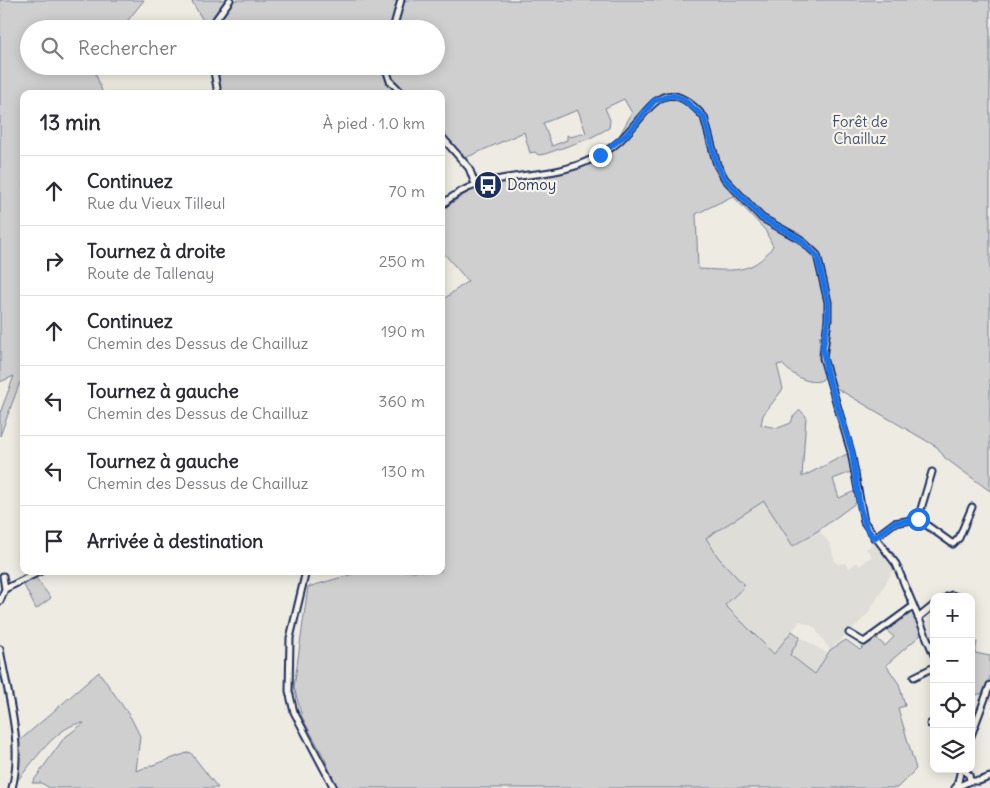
<!DOCTYPE html>
<html lang="fr">
<head>
<meta charset="utf-8">
<style>
  body { margin:0; font-family:Delius,sans-serif; background:#f2f2f3; color:#2b2b33 }
  .controls { position:absolute; right:15px; bottom:15px; display:grid; overflow:hidden; border-radius:10px; box-shadow:0 2px 12px #0003 }
  .controls button { width:45px; height:45px; display:grid; place-items:center; padding:0; border:0; border-bottom:1px solid #e1e1e2; background:#fff; color:#2b2b33; font:25px sans-serif }
  .stop { position:absolute; width:15px; height:15px; margin:-11px; border:4px solid #1a73e8; border-radius:50%; background:#fff }
  .stop.end { background:#1a73e8; border-color:#fff; box-shadow:0 1px 5px #0008 }
  .list { margin:0; padding:0; list-style:none }
  h2 { display:flex; justify-content:space-between; align-items:center; height:65px; margin:0; padding:0 20px; font-size:21px }
  h2 small { font-size:16px; font-weight:400; color:#7c7c81 }
  .list li { display:grid; grid-template-columns:32px 1fr auto; gap:15px; align-items:center; box-sizing:border-box; height:70px; padding:0 20px; border-top:1px solid #e1e1e2 }
  .list b { display:block; font-size:19px; white-space:nowrap }
  .list p { margin:0; font-size:16px; white-space:nowrap; color:#7c7c81 }
  .list em { font-size:16px; font-style:normal; color:#7c7c81 }
  .icon { flex:none; width:28px; height:28px; fill:none; stroke:currentColor; stroke-width:2; stroke-linecap:round; stroke-linejoin:round }
  .map { position:relative; flex:none; width:990px; height:788px; overflow:hidden }
  .search { position:absolute; background:#fff; box-shadow:0 2px 12px #0003; left:20px; top:20px; width:425px; height:55px; display:flex; align-items:center; gap:12px; box-sizing:border-box; padding:0 18px; border-radius:28px; color:#7c7c81; font-size:19px }
  .panel { position:absolute; background:#fff; box-shadow:0 2px 12px #0003; left:20px; top:90px; width:425px; height:485px; border-radius:10px }
  .map>svg:first-child { display:block }
  .built { fill:#deddd8 }
  .green { fill:#cfcfcf; stroke:#757f96; fill-rule:evenodd }
  .lines { fill:none; stroke-linecap:round; stroke-linejoin:round }
  .street-casing { stroke:#1b2f5e; stroke-width:9 }
  .street { stroke:#f7f3e8; stroke-width:5 }
  .route { stroke:#1a73e8; stroke-width:6 }
  .labels { text-anchor:middle; stroke-width:4.5; stroke-linejoin:round; paint-order:stroke }
  .park-label { font-size:15px; fill:#3f4f75; stroke:#f7f3e8 }
  .poi-label { font-size:15px; fill:#1b2f5e; stroke:#f7f3e8; text-anchor:start }
</style>
</head>
<body>
<div class="map">
<svg width="990" height="788" viewBox="0 0 990 788">
  <rect width="100%" height="100%" fill="#eeebe2"/>
  <filter id="ink" filterUnits="userSpaceOnUse"><feTurbulence type="fractalNoise" baseFrequency=".02" numOctaves="2"/><feDisplacementMap in="SourceGraphic" scale="10" xChannelSelector="R" yChannelSelector="G"/><feConvolveMatrix kernelMatrix="1 2 1 2 8 2 1 2 1" color-interpolation-filters="sRGB"/></filter>
  <g filter="url(#ink)">
    <!-- built -->
    <path class="built" d="M 764,501 L 793,546 L 819,530 L 830,544 L 835,562 L 839,564 L 844,563 L 850,568 L 857,562 L 860,566 L 872,556 L 866,549 L 875,542 L 895,567 L 868,614 L 830,650 L 814,627 L 800,621 L 774,654 L 725,605 L 718,557 L 706,537 Z
      M 800,637 L 828,654 L 814,673 L 789,655 Z"/>
    <!-- green -->
    <path class="green" d="M 0,0 L 144,0 L 121,29 L 29,29 L 29,66 L 93,66 L 103,94 L 24,94 L 24,381 L 20,382 L 0,436 L 0,413 L 14,376 L 0,382 Z
      M 191,0 L 990,0 L 990,491 L 945,458 L 937,447 L 833,386 L 820,335 L 819,355 L 825,376 L 822,380 C 809,386 791,374 782,364 L 777,365 L 783,389 L 763,415 L 761,425 L 778,428 L 791,423 L 793,417 L 800,410 L 806,416 L 802,477 L 849,453 L 851,472 L 833,479 L 839,498 L 855,491 L 857,502 L 819,530 L 793,546 L 764,501 L 706,538 L 718,557 L 745,586 L 725,605 L 774,654 L 792,631 L 800,637 L 790,655 L 815,674 L 830,650 L 846,640 L 860,650 L 874,636 L 885,646 L 894,637 L 885,629 L 910,610 L 924,632 L 886,665 L 899,684 L 905,706 L 898,708 L 916,769 L 897,788 L 336,788 L 325,759 L 302,717 L 294,687 L 308,587 L 363,571 L 441,571 L 441,301 L 468,281 L 441,250 L 441,216 L 445,208 L 479,184 L 577,163 L 593,155 L 618,138 L 632,113 L 624,99 L 605,108 L 610,120 L 609,128 L 588,139 L 545,154 L 538,155 L 535,152 L 530,153 L 524,132 L 465,158 L 441,131 L 441,94 L 221,94 L 219,75 L 215,66 L 436,66 L 436,29 L 208,29 ZM 578,110 L 586,133 L 570,137 L 567,135 L 567,140 L 552,146 L 543,123 ZM 733,196 L 765,230 L 773,246 C 753,276 730,270 698,269 L 696,214 Z
      M 35,577 L 51,598 L 36,609 L 23,583 Z
      M 971,642 L 977,642 L 975,653 L 990,656 L 990,676 L 984,693 L 975,695 L 971,681 Z
      M 99,672 L 131,718 L 140,736 L 136,771 L 190,752 L 218,788 L 50,788 L 41,783 L 32,783 L 64,738 L 84,723 C 59,722 32,764 16,782 L 20,754 L 18,742 Z"/>
    <g class="lines">
      <defs>
        <path id="street" d="M 209,29 L 230,0
          M 393,29 L 401,0
          M 213,66 L 218,94
          M 385,66 L 390,81 L 403,94
          M 441,136 L 469,168 L 475,184
          M 441,206 C 482,166 544,184 592,159 C 605,153 619,143 628,132 C 655,102 667,75 704,117 L 717,165 L 725,179 L 762,218 L 800,239 L 817,255 L 828,302 L 828,320 L 823,358 L 851,452 L 864,522 L 896,564 L 934,655
          M 918,519 L 953,544 L 959,538 L 972,507
          M 918,519 L 932,472
          M 874,538 L 894,523 L 918,519
          M 306,571 L 290,638 L 289,691 L 294,712 L 334,788
          M 3,576 L 5,589
          M 947,597 L 952,595 L 957,597
          M 0,601 L 5,589 L 41,571
          M 918,618 L 934,605
          M 849,633 L 864,642 L 912,607
          M 0,649 C 7,694 24,743 12,788
          M 914,677 L 934,667
          M 930,724 L 934,721
          M 971,736 L 990,685
          M 970,781 L 979,781 L 990,777
          M 957,786 L 961,769
          M 955,788 L 970,781 L 969,775 L 962,769"/>
      </defs>
      <!-- street casing -->
      <use href="#street" class="street-casing"/>
      <!-- street -->
      <use href="#street" class="street"/>
    </g>
  </g>
  <g class="lines" filter="url(#ink)">
    <!-- route -->
    <path class="route" d="M 600,155 L 627,134 L 654,101 L 672,95 L 683,99 L 704,117 L 717,165 L 725,179 L 762,218 L 800,239 L 817,256 L 828,302 L 828,320 L 823,347 L 826,370 L 852,452 L 860,508 L 866,527 L 874,538 L 894,523 L 918,519"/>
  </g>
  <!-- icons -->
  <defs>
    <symbol id="bus-disc" viewBox="-11 -11 22 22"><circle r="9.5" fill="#1b2f5e" stroke="#f7f3e8"/><path d="M-5-6H5V4H4V6H2V4H-2V6H-4V4H-5ZM-3.5-4V0h7V-4ZM-3.5 1.2v1.5H-2V1.2ZM2 1.2v1.5H3.5V1.2Z" fill="#fff"/></symbol>
  </defs>
  <g fill-rule="evenodd">
    <use href="#bus-disc" x="472" y="169" width="32" height="32"/>
  </g>
  <g class="labels">
    <!-- park labels -->
    <g class="park-label">
      <text x="860" y="127">Forêt de<tspan x="860" dy="17">Chailluz</tspan></text>
    </g>
    <!-- poi labels -->
    <g class="poi-label">
      <text x="507" y="190">Domoy</text>
    </g>
  </g>
</svg>
<div class="controls">
<button>+</button>
<button>−</button>
<button><svg class="icon" aria-label="locate" viewBox="0 0 24 24"><circle cx="12" cy="12" r="6"/><path d="M12 2v4M12 18v4M2 12h4M18 12h4"/></svg></button>
<button><svg class="icon" aria-label="layers" viewBox="0 0 24 24"><path d="M12 4l9 5-9 5-9-5zM3 14l9 5 9-5"/></svg></button>
</div>
<div class="stop" style="left:918px;top:519px"></div>
<div class="stop end" style="left:600px;top:155px"></div>
<div class="search"><svg class="icon" aria-label="search" viewBox="0 0 24 24"><circle cx="10" cy="10" r="6"/><path d="M15 15l6 6"/></svg>Rechercher</div>
<section class="panel">
<h2>13 min<small>À pied · 1.0 km</small></h2>
<ul class="list">
<li><svg class="icon" aria-label="ahead" viewBox="0 0 24 24"><path d="M12 20V5M6 11l6-6 6 6"/></svg><div><b>Continuez</b><p>Rue du Vieux Tilleul</p></div><em>70 m</em></li>
<li><svg class="icon" aria-label="right" viewBox="0 0 24 24"><path d="M7 20v-9h11M14 6l5 5-5 5"/></svg><div><b>Tournez à droite</b><p>Route de Tallenay</p></div><em>250 m</em></li>
<li><svg class="icon" aria-label="ahead" viewBox="0 0 24 24"><path d="M12 20V5M6 11l6-6 6 6"/></svg><div><b>Continuez</b><p>Chemin des Dessus de Chailluz</p></div><em>190 m</em></li>
<li><svg class="icon" aria-label="left" viewBox="0 0 24 24"><path d="M17 20v-9H6M10 6l-5 5 5 5"/></svg><div><b>Tournez à gauche</b><p>Chemin des Dessus de Chailluz</p></div><em>360 m</em></li>
<li><svg class="icon" aria-label="left" viewBox="0 0 24 24"><path d="M17 20v-9H6M10 6l-5 5 5 5"/></svg><div><b>Tournez à gauche</b><p>Chemin des Dessus de Chailluz</p></div><em>130 m</em></li>
<li><svg class="icon" aria-label="arrive" viewBox="0 0 24 24"><path d="M6 21V4h12l-3 4 3 4H6"/></svg><div><b>Arrivée à destination</b></div></li>
</ul>
</section>
</div>
</body>
</html>
